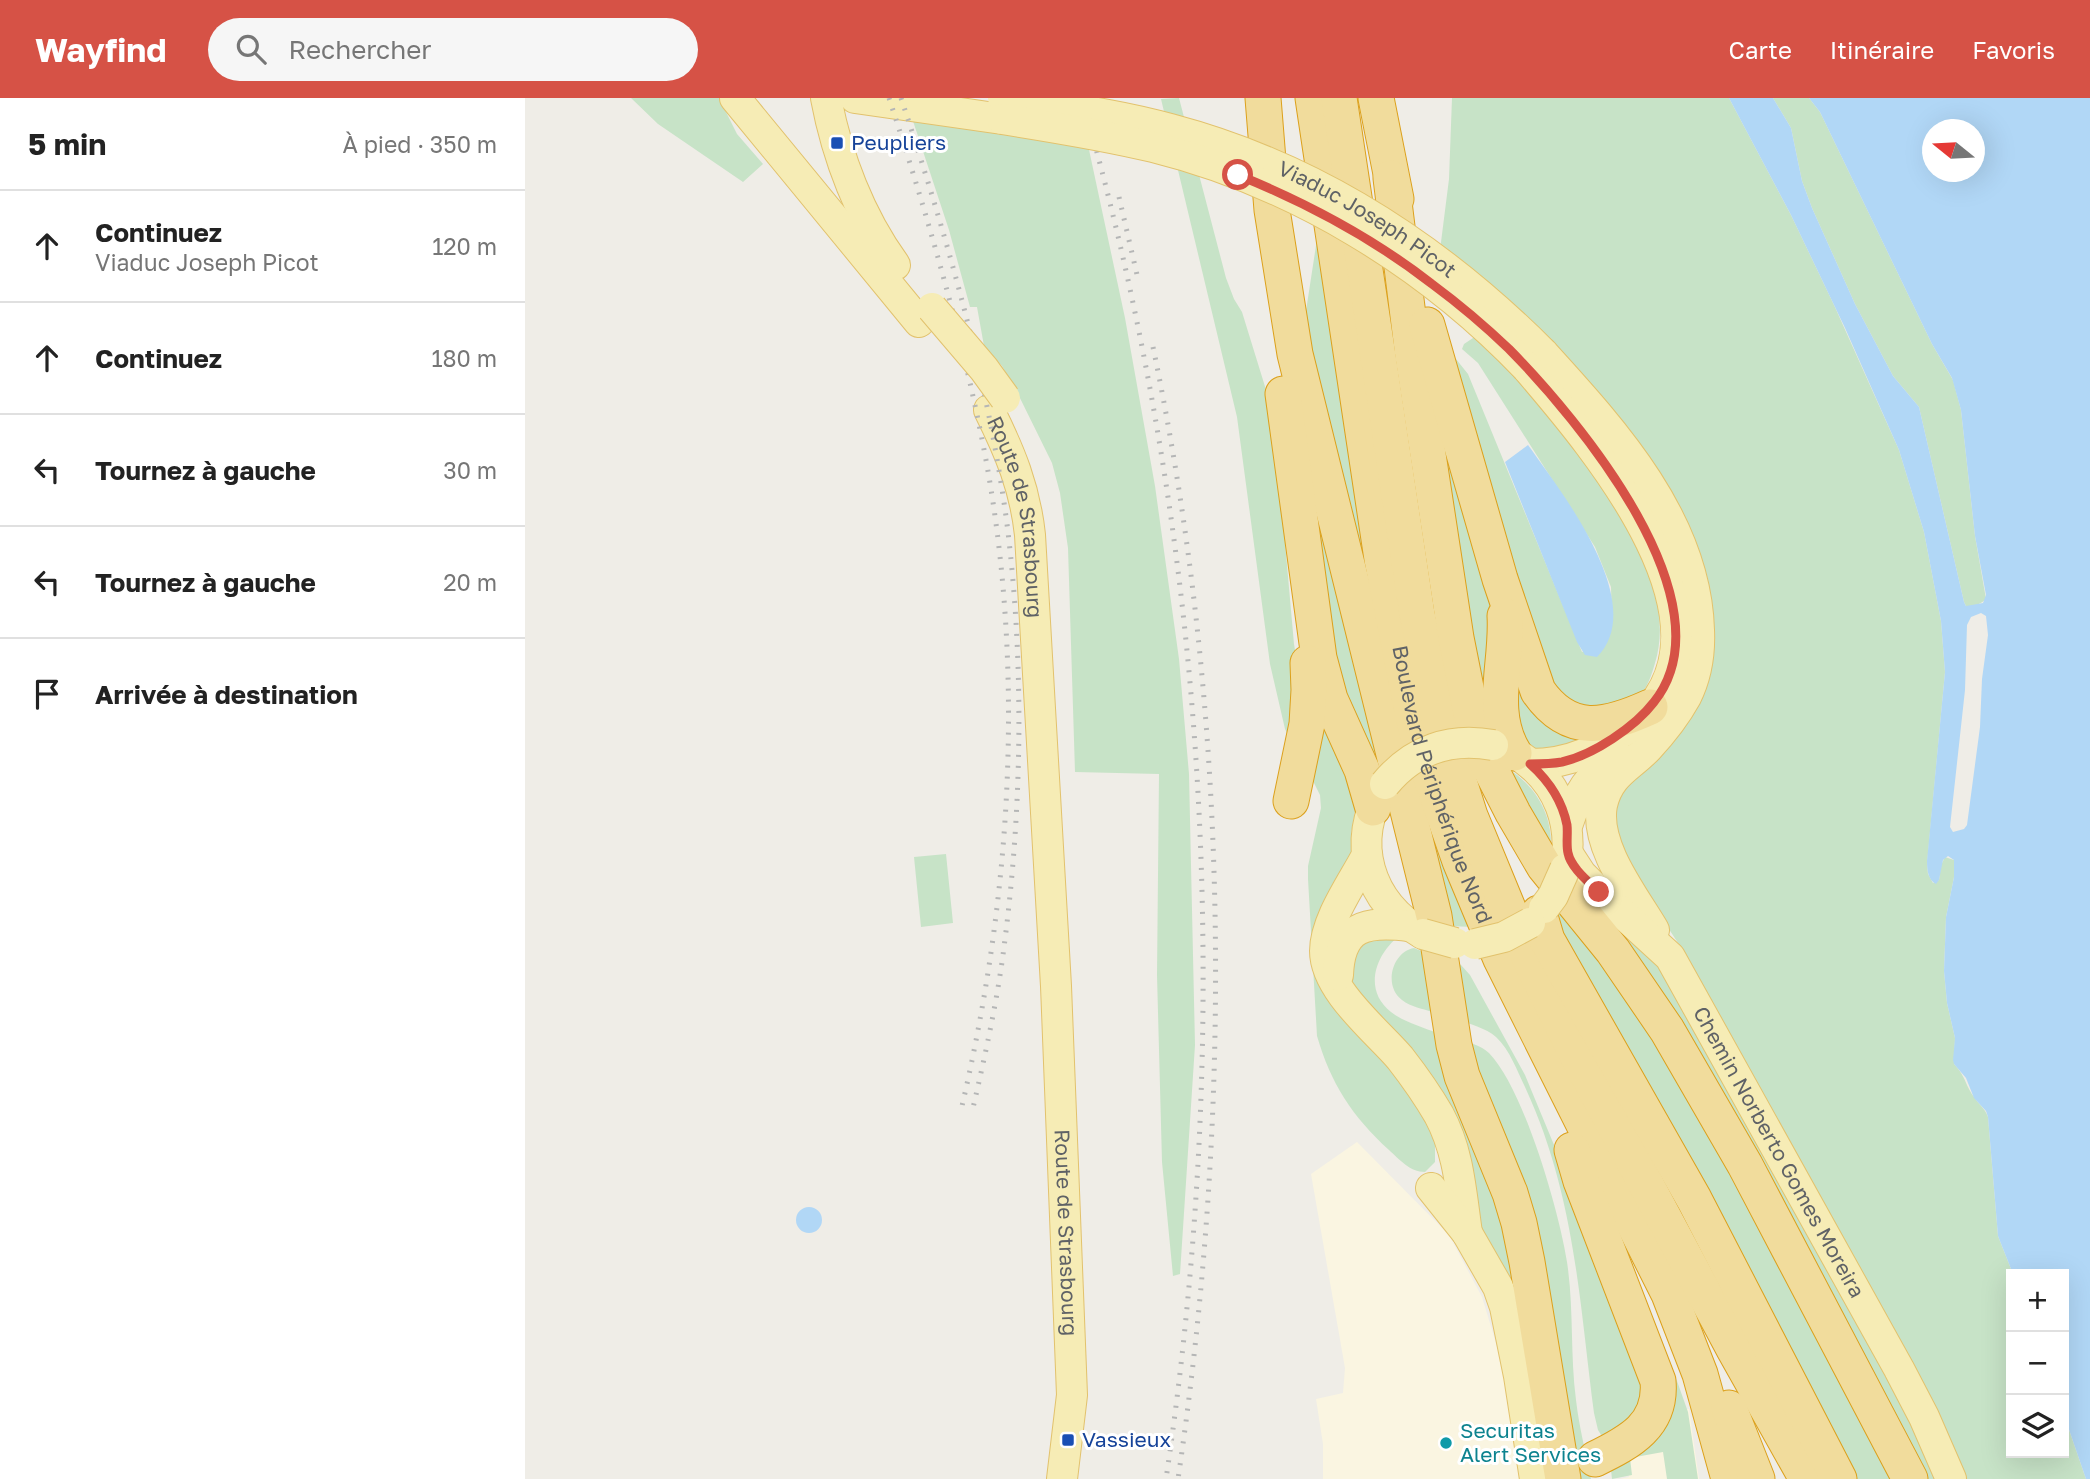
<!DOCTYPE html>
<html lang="fr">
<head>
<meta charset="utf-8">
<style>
  body { margin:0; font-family:"Golos Text",sans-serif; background:#f6f6f6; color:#222 }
  .controls { position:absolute; right:21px; bottom:21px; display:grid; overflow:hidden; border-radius:0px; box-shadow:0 7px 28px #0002 }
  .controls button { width:63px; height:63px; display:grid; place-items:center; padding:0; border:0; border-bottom:2px solid #e0e0e0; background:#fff; color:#222; font:35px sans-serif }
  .compass { position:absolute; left:1397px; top:21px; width:63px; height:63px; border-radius:50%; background:#fff; box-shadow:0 7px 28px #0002; rotate:288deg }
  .stop { position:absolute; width:21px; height:21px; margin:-16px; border:5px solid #d65246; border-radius:50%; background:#fff }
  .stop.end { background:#d65246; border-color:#fff; box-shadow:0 2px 7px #0008 }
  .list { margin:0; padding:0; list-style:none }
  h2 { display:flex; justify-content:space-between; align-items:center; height:91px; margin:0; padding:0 28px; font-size:30px }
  h2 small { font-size:23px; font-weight:400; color:#767676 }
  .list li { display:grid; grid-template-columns:46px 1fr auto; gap:21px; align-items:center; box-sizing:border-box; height:112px; padding:0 28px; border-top:2px solid #e0e0e0 }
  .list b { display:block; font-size:26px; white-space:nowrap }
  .list p { margin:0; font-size:23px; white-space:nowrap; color:#767676 }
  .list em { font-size:23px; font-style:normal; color:#767676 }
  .icon { flex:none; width:38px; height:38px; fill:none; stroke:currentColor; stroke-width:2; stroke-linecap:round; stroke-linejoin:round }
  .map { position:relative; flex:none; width:1565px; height:1381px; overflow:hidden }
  header { display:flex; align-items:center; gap:42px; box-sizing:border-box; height:98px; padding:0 35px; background:#d65246; color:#fff }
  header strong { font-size:33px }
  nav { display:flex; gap:38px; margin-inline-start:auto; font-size:24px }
  .search { width:490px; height:63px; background:#f6f6f6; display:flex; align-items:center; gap:18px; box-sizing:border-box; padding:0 24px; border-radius:38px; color:#767676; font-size:26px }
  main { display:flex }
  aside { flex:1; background:#fff }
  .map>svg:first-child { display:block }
  .commercial { fill:#faf5e1 }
  .green { fill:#c7e3c7 }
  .water { fill:#b1d7f6; fill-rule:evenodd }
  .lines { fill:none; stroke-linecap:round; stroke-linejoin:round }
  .major-casing { stroke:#e2c26d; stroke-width:32 }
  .highway-casing { stroke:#dca01b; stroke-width:37 }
  .major { stroke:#f6ecb5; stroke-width:30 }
  .highway { stroke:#f1dc9c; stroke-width:35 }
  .rail { stroke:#b5b6b6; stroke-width:5; stroke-dasharray:2 9; stroke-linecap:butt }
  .major-bridge-casing { stroke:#e2c26d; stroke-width:32; stroke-linecap:butt }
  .major-bridge { stroke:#f6ecb5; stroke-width:30 }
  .route { stroke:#d65246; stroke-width:9 }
  .transit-dot { fill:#1a4fb4; stroke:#fff; stroke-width:2.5 }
  .culture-dot { fill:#0f9aa8; stroke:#fff; stroke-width:2.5 }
  .labels { text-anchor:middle; stroke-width:6; stroke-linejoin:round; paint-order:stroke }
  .transit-label { font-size:21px; fill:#164399; stroke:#fff; text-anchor:start }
  .street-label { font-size:21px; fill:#5f6266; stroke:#fff }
  .culture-label { font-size:21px; fill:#0d838f; stroke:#fff; text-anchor:start }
</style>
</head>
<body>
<header>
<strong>Wayfind</strong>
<div class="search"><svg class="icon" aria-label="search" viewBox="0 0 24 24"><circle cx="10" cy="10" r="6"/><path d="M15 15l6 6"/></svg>Rechercher</div>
<nav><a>Carte</a><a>Itinéraire</a><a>Favoris</a></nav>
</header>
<main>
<aside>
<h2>5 min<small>À pied · 350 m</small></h2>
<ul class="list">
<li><svg class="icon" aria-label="ahead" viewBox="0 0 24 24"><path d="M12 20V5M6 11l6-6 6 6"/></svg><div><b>Continuez</b><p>Viaduc Joseph Picot</p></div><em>120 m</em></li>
<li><svg class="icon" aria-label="ahead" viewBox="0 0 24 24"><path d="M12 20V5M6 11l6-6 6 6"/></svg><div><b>Continuez</b></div><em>180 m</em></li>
<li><svg class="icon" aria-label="left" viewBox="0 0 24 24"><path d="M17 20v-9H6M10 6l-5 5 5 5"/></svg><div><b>Tournez à gauche</b></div><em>30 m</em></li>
<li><svg class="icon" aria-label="left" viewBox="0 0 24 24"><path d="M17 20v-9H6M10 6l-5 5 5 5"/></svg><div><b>Tournez à gauche</b></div><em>20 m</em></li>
<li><svg class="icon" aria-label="arrive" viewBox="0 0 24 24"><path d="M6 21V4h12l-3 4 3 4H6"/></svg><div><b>Arrivée à destination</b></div></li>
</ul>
</aside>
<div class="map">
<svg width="1565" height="1381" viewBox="0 0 1565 1381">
  <rect width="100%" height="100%" fill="#efede7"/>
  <!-- commercial -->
  <path class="commercial" d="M 832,1044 L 924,1137 L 957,1199 L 977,1265 L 997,1381 L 798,1381 L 798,1346 L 791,1301 L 818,1295 L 820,1270 L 786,1076 Z
    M 1139,1311 L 1164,1311 L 1174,1381 L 1095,1381 L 1104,1379 L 1099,1361 Z"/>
  <!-- green -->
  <path class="green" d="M 106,0 L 194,0 L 212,36 L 238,66 L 218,84 L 133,26 Z
    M 654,0 L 701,180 L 709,201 L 717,214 L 742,295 L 754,377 L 769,546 L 774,576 L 768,647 L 760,631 L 745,566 L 712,319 L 636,1 Z
    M 927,0 L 1204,0 L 1266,117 L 1309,207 L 1374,352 L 1399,434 L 1416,523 L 1420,574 L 1402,766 L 1403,776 L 1408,785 L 1414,782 L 1416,767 L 1420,759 L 1429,762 L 1429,779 L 1421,819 L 1419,873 L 1422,905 L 1430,940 L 1429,966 C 1442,980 1440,988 1450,1000 C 1454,1007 1460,1010 1463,1019 L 1473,1138 L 1488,1176 L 1486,1176 L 1486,1355 L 1539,1355 L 1539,1317 L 1561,1381 L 1434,1381 L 1161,857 L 1093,754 L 1084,719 L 1183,533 L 915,152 L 924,81 Z
    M 1248,0 L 1284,0 L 1295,14 L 1407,246 L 1428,282 L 1436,312 L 1450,438 L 1461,501 C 1456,506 1448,509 1441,508 L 1439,504 L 1394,309 L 1368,278 L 1330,206 L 1287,110 L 1277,83 L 1266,30 Z
    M 388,23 L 563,47 L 600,220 L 630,388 L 654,561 L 664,676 L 670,947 L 655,1176 L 648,1178 L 637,1064 L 632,877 L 634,676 L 550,674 L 543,450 L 535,395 L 527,365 L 491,292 L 477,268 L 459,248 L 452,209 L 445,209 L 424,132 Z
    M 794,128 L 948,829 L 924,828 L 779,226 Z
    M 886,200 L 966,497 L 965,634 Z
    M 951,238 C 973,258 992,281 1012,304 C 1065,366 1157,478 1130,565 C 1127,576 1122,591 1114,598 C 1104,607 1087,611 1076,617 L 1024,593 L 926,259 L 931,261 L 943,276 L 1057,554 L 1083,541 L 1087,525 L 1086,489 L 1070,449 L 953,265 L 937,251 L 939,246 Z
    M 789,380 L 853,662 L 851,662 L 820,614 L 795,493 Z
    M 987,569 L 1050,634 L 1060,645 L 1009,653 L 995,638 Z
    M 792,615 L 827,686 L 831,708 L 826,736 L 827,760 L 804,807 L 844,944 L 896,1012 L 910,1044 L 910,1064 L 900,1074 C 885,1074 875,1062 864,1052 C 827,1018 806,986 792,938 L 783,781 L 783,768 L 796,710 L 795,697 L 786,679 Z
    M 982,670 C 1011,688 1028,717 1026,752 Z
    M 421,756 L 428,825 L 396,829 L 389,759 Z
    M 1050,783 L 1129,859 L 1308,1169 L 1417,1381 L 1399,1381 Z
    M 1042,804 L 1136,936 L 1370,1381 L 1331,1381 L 1030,844 L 1033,814 Z
    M 874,838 C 850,857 838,892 866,914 C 879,924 897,929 912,935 L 974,1103 L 1020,1323 L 940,1092 L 822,878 L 830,844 Z
    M 889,850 L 901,855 L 908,914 C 898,911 886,909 877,902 C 858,888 867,854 889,850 Z
    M 928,864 L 936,867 L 945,877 L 1000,977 L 1124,1276 L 1122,1315 L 1078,1340 L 1073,1332 L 1069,1315 C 1054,1201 1050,1097 1000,989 C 992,973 985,952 971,939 C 961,930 944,926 932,921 Z
    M 935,942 C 946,945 955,947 964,955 C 999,991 1034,1113 1042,1164 C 1049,1210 1045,1256 1051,1302 C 1054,1329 1061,1355 1066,1381 L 1047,1381 Z
    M 1106,1183 L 1152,1283 L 1163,1314 L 1173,1381 L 1142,1381 L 1138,1354 L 1105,1360 L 1107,1377 L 1087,1381 L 1086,1372 L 1128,1336 Z"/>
  <!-- water -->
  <path class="water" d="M 1204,0 L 1248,0 L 1266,30 L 1277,83 L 1287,110 L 1330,206 L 1368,278 L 1394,309 L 1439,504 L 1441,508 L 1458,505 L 1461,497 L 1450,438 L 1436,312 L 1427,280 L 1407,246 L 1295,14 L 1284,0 L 1565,0 L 1565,1381 L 1561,1381 L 1539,1317 L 1539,1176 L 1488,1176 L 1473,1138 L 1463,1019 L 1461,1013 L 1449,1000 L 1441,980 L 1429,966 L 1428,962 L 1430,940 L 1422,905 L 1419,873 L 1421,819 L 1429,779 L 1429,762 L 1423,758 L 1418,762 L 1414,782 L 1411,786 C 1403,782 1402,772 1402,763 L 1420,574 L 1416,523 L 1399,434 L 1374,352 L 1320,230 L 1266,117 ZM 1408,32 L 1450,32 L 1450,74 L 1408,74 ZM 1456,515 L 1461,518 L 1463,537 L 1457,581 L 1455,629 L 1442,727 L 1439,731 L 1428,734 L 1425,729 L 1440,592 L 1442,527 L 1446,519 Z
    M 1003,347 C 1035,392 1125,506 1072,559 L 1060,557 L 1052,544 L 980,364 Z
    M271 1122a13 13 0 1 1 26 0a13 13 0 1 1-26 0Z"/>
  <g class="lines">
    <defs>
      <g id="major">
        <path d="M 210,0 L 394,224"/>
        <path d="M 301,0 C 312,59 335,119 370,167"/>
        <path d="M 330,0 L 477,21"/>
        <path d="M 1018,255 C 1088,332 1171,422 1174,532 C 1175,554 1171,579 1161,599 C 1151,617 1137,635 1123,650 C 1104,670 1084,676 1077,707 C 1069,748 1109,798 1129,832"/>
        <path d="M 1002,270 C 1068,347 1229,534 1107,627 C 1075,651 1046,666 1005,666"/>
        <path id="s1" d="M 464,312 C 485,354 500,390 505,437 L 531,888 L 547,1297 L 537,1381"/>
        <path d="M 996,659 C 1034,685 1049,727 1040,771"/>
        <path d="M 858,689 C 825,744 843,804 898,836"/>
        <path d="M 1042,728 C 1053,695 1063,677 1093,659"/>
        <path id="s2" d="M 1043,756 L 1056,776 L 1074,794 L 1145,859 L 1374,1271 L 1399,1319 L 1426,1381"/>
        <path d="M 842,757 C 828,784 800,822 800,853 C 800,892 852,933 875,960 C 889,978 903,998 914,1017 C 934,1054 936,1094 942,1135"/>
        <path d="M 813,877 C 815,827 841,823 884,828"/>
        <path d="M 906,1090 L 942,1135 L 973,1189 L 980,1209 L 994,1278 L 1010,1381"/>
      </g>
      <g id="highway">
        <path d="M 738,0 L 747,112 L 770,256 L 909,818 L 929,947 L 937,978 L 985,1095 L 994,1125 L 1002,1164 L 1038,1381"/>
        <path id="s3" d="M 788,0 L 857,461 L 889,623 L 902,668 L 935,763 L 976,861 L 1144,1196 L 1175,1276 L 1204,1381"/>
        <path d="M 814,0 L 892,516 L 913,617 L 945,718 L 999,849 L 1053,959 L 1209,1251 L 1282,1381"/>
        <path d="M 851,0 L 871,101"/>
        <path d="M 866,80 L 888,258 L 931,540 L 946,615 L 960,660 L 988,715 L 1019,768 L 1088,853 L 1142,932 L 1220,1067 L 1385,1381"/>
        <path d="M 902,227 L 975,481 L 1013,593 C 1044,638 1081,629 1125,609"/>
        <path d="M 758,296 L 794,560 L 805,601 L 837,672 L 848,710"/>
        <path d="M 980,518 C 983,565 963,613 989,655"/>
        <path d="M 766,703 L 782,626 L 784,592 L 783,565"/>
        <path d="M 1014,815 L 1022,842 L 1169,1101 L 1314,1381"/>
        <path d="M 1047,1052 L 1056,1083 L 1133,1283 C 1137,1327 1105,1344 1070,1361"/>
        <path d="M 1204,1310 L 1232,1381"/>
      </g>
    </defs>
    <!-- major casing -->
    <use href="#major" class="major-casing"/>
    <!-- highway casing -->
    <use href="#highway" class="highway-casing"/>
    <!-- major -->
    <use href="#major" class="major"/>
    <!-- highway -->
    <use href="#highway" class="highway"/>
    <!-- rail -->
    <path class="rail" d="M 364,0 C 403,119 438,239 461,362 C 500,576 486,797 437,1008
      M 376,0 C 422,139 463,281 482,426 C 500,571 497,720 477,864 C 470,913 459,962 448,1010
      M 557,0 C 685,448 709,921 641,1381
      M 594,99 L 613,181
      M 628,249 C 705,619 708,1008 653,1381"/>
    <defs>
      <g id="major-bridge">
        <path id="s4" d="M 478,0 C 534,9 591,16 645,31 C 789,69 914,151 1018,255"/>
        <path d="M 477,21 C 528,29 578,37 628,49 C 769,84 902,165 1002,270"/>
        <path d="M 407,210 L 459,271 L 480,300"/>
        <path d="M 860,686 C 888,652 925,639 968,647"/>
        <path d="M 1019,810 L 1028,798 L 1040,771"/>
        <path d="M 898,836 L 930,845"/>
        <path d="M 950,846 L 979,839 L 1005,825"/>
      </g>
    </defs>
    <!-- major-bridge casing -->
    <use href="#major-bridge" class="major-bridge-casing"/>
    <!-- major-bridge -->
    <use href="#major-bridge" class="major-bridge"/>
  </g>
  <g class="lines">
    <!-- route -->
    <path class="route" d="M 713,77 C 782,105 848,140 907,186 C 934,206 960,228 984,251 C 1052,320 1208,505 1129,604 C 1110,629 1068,657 1037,664 C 1026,666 1016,666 1005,666 C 1023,682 1037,702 1042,727 C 1043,736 1041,747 1043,755 C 1046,770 1064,784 1074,794"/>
  </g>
  <!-- markers -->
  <g class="transit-dot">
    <rect x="305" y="38" width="14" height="14" rx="3.5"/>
    <rect x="536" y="1335" width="14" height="14" rx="3.5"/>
  </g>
  <circle class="culture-dot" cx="921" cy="1345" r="7"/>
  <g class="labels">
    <!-- transit labels -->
    <g class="transit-label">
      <text x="326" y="52">Peupliers</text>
      <text x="557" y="1349">Vassieux</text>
    </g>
    <!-- street labels -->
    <g class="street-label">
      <text dy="7" stroke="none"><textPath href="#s4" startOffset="388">Viaduc Joseph Picot</textPath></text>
      <text dy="7" stroke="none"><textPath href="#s1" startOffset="112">Route de Strasbourg</textPath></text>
      <text dy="7" stroke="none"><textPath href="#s3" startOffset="700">Boulevard Périphérique Nord</textPath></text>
      <text dy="7" stroke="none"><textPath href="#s2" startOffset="369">Chemin Norberto Gomes Moreira</textPath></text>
      <text dy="7" stroke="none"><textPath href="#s1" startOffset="831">Route de Strasbourg</textPath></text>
    </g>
    <!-- culture labels -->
    <g class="culture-label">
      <text x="935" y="1340">Securitas<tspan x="935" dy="24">Alert Services</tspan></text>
    </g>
  </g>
</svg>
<div class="controls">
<button>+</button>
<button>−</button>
<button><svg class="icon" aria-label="layers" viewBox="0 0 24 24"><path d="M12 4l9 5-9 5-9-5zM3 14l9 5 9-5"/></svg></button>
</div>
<svg class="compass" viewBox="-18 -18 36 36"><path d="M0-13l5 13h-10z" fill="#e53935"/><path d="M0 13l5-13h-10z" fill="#767676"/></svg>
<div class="stop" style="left:713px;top:77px"></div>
<div class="stop end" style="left:1074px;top:794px"></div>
</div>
</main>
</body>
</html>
